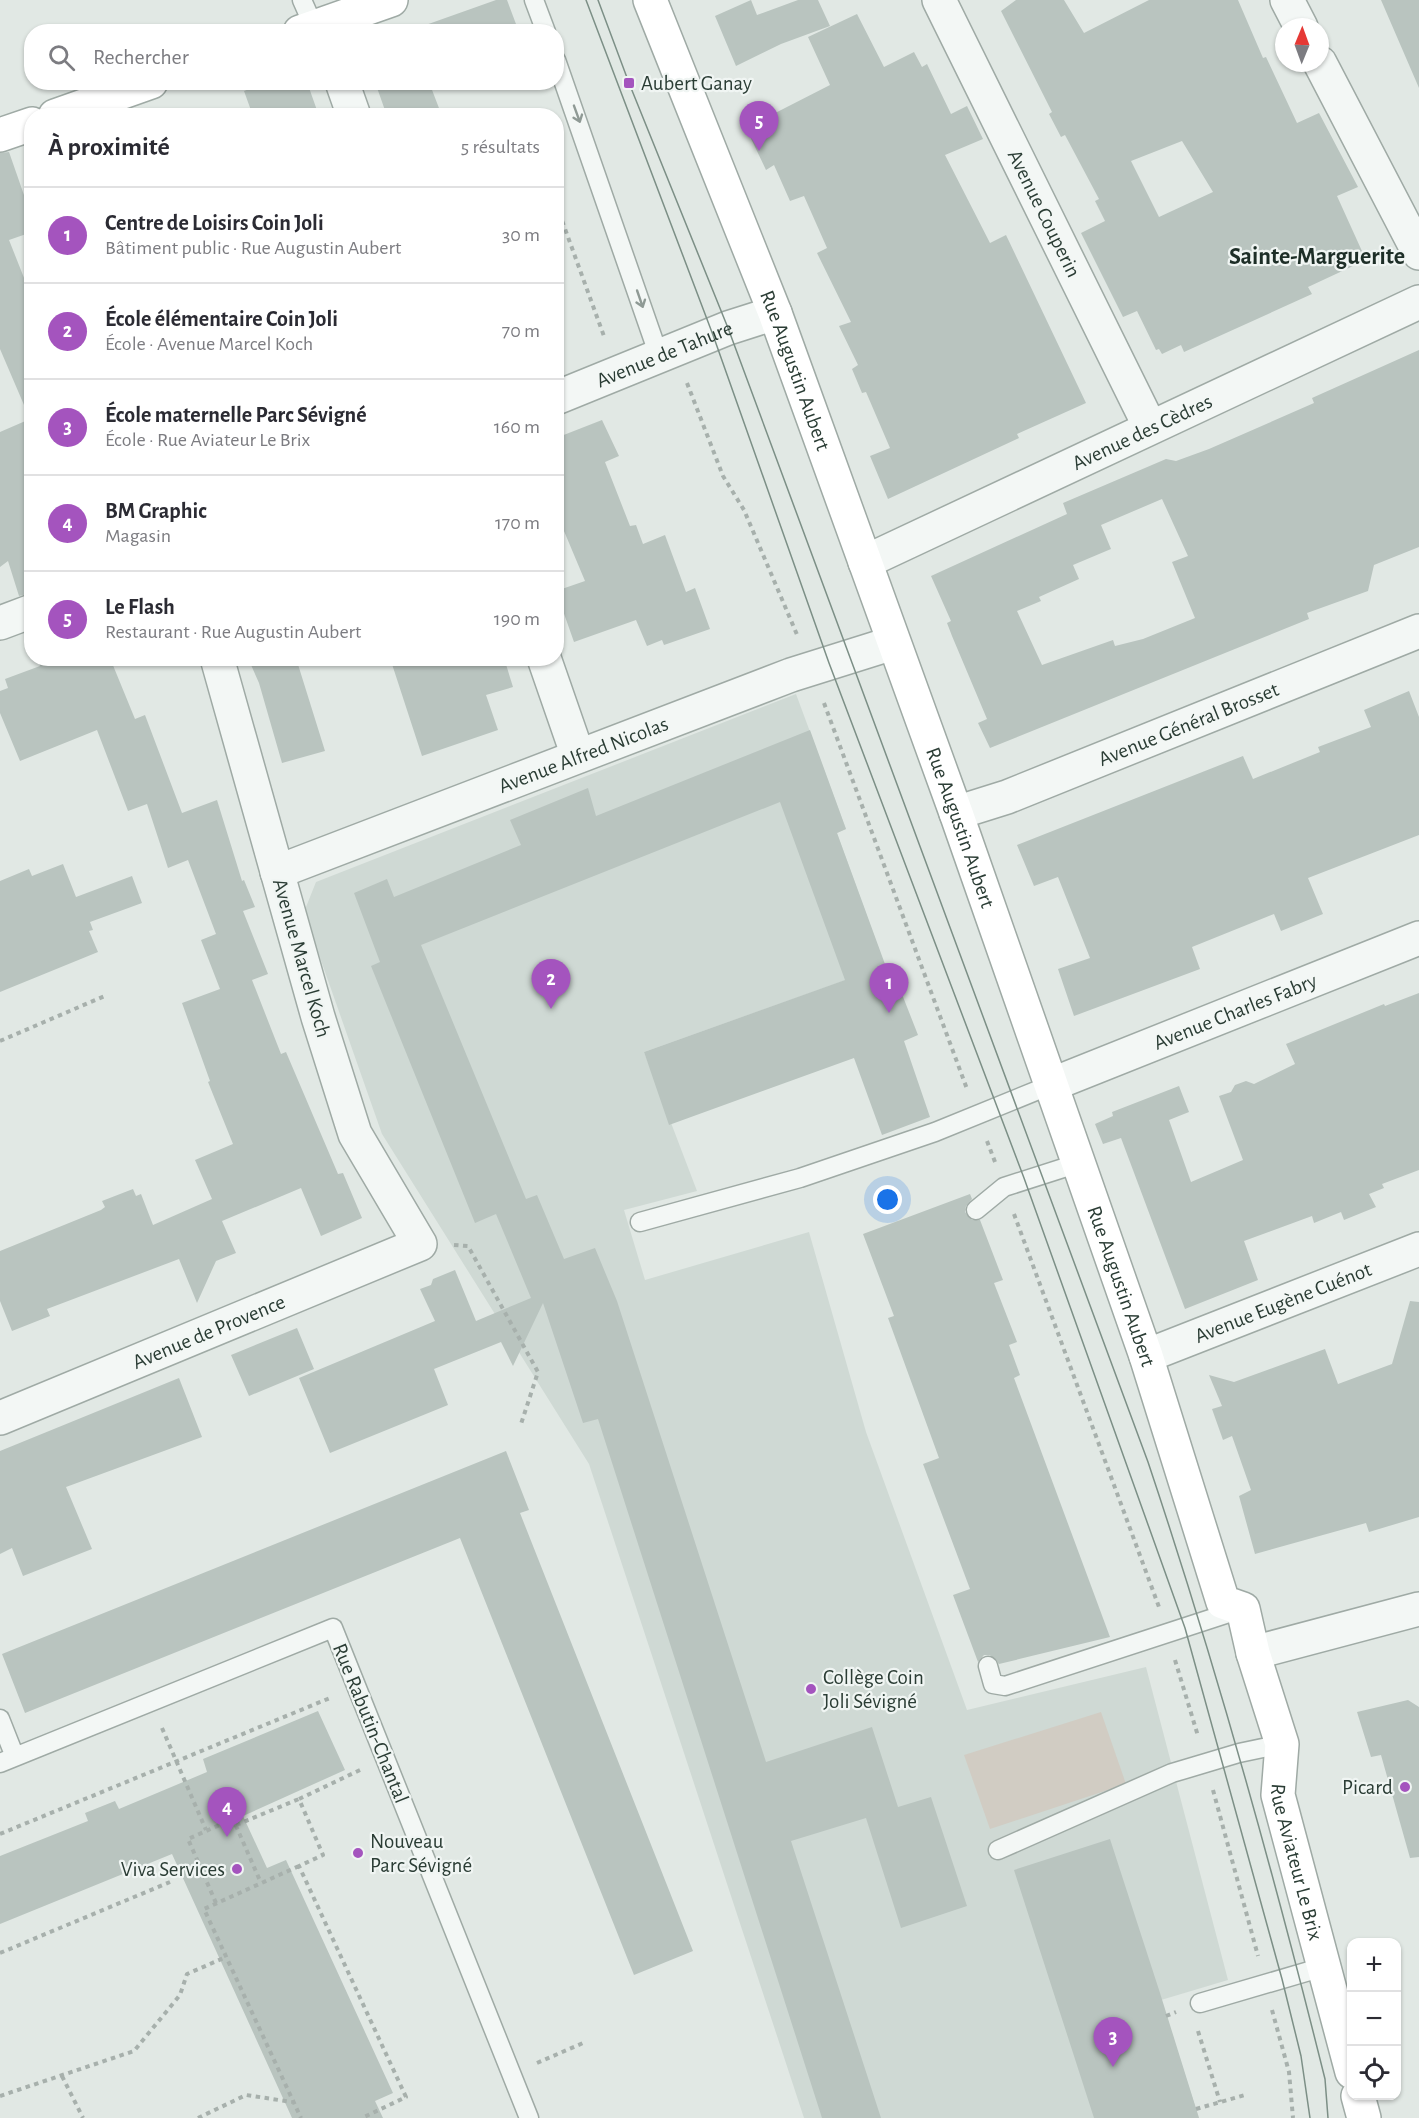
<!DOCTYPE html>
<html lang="fr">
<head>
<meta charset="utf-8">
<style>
  body { margin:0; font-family:"Alegreya Sans",sans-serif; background:#f2f2f3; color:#2b2b33 }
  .controls { position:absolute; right:18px; bottom:18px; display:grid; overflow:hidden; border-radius:12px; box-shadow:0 2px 4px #0004 }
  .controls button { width:54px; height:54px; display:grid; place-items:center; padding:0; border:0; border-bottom:2px solid #e1e1e2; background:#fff; color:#2b2b33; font:30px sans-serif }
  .compass { position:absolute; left:1275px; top:18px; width:54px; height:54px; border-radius:50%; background:#fff; box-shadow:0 2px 4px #0004; rotate:1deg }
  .you { position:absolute; left:888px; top:1200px; width:21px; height:21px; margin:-15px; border:4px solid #fff; border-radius:50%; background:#1a73e8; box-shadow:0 0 0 9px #1a73e833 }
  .badge { display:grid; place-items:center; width:39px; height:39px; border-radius:50%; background:#a454be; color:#fff; font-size:20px; font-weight:700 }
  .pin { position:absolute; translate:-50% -50px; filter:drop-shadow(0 2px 3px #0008) }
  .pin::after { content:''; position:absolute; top:32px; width:21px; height:18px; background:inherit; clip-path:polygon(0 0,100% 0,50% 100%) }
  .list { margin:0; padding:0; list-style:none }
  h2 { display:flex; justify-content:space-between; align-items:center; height:78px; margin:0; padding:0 24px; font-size:26px }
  h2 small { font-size:20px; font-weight:400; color:#7c7c81 }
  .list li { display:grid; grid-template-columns:39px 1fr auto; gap:18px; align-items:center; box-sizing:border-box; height:96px; padding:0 24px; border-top:2px solid #e1e1e2 }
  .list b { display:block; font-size:22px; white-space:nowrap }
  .list p { margin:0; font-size:20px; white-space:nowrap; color:#7c7c81 }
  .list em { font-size:20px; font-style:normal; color:#7c7c81 }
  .icon { flex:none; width:33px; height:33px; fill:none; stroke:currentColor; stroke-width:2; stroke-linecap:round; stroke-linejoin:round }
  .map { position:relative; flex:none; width:1419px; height:2118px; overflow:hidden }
  .search { position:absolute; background:#fff; box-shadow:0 2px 4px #0004; left:24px; top:24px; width:540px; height:66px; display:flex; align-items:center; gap:15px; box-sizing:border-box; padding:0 21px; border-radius:24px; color:#7c7c81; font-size:22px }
  .panel { position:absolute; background:#fff; box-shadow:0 2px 4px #0004; left:24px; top:108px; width:540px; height:558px; border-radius:24px }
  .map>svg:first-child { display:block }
  .built { fill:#cfd9d4 }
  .green { fill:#d1ccc3 }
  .building { fill:#b9c4bf; fill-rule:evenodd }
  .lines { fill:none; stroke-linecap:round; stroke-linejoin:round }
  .lane-casing { stroke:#9faaa5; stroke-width:21 }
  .street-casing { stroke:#9faaa5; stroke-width:36 }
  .secondary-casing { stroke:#9faaa5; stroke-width:36 }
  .path { stroke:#a7b0ac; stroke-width:4; stroke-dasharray:4.5 4.5; stroke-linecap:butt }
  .lane { stroke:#f3f7f5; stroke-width:18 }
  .street { stroke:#f3f7f5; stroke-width:33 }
  .secondary { stroke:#fff; stroke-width:33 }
  .tram { stroke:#7c8f86; stroke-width:1.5 }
  .oneway { stroke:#8f9a95 }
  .poi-dot { fill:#a454be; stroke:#f0f5f3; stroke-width:2 }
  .labels { text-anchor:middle; stroke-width:4.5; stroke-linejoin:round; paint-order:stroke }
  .poi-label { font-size:21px; fill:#2b3d35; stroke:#f0f5f3; text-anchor:start }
  .street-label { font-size:21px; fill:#2b3d35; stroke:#f0f5f3 }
  .quarter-label { font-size:24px; font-weight:bold; fill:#1d2e27; stroke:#f0f5f3 }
</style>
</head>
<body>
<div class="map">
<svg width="1419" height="2118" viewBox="0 0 1419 2118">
  <rect width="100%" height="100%" fill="#e1e8e4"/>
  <!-- built -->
  <path class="built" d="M 796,694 L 846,829 L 837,833 L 885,966 L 644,1052 L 697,1191 L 624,1210 L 645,1280 L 809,1232 L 866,1432 L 967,1710 L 1146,1667 L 1228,1980 L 1161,2000 L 1199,2118 L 804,2118 L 589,1464 L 382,1134 L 304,912 L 316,882 Z"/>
  <!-- green -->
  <path class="green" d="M 1101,1712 L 1126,1784 L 990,1829 L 964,1755 Z"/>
  <!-- building -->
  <path class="building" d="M 496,0 L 507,0 L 519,32 L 422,32 L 420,27 Z
    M 751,0 L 757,15 L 798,0 L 818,0 L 830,26 L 781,44 L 736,66 L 715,16 Z
    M 1016,0 L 1064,0 L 1084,33 L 1149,0 L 1238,0 L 1263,58 L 1266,57 L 1297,123 L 1319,113 L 1358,187 L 1337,196 L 1366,260 L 1308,287 L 1312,294 L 1184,352 L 1181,345 L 1162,354 L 1159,349 L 1156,350 L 1137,311 L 1123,317 L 1081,233 L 1105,221 L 1095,201 L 1099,199 L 1065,135 L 1061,137 L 1049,114 L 1052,112 L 1001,11 ZM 1182,141 L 1213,192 L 1159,217 L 1131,161 Z
    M 1381,0 L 1419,0 L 1419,88 Z
    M 857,14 L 884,67 L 914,52 L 922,67 L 927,64 L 951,114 L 967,106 L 983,139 L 945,155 L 990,243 L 1006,235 L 1086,403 L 1017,434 L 1019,438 L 888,499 L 870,456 L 890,448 L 866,392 L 862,393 L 852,369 L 858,365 L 839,326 L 851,322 L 817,253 L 827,248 L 804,196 L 790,201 L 774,165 L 766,170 L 746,128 L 830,85 L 808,37 Z
    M 268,82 L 307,82 L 319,116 L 253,116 L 244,91 Z
    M 375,82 L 429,82 L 442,116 L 387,116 Z
    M 9,152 L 32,218 L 32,232 L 9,240 L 32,298 L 32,593 L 19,596 L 8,561 L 0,567 L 0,432 L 30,419 L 0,349 L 0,153 Z
    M 1419,350 L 1419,547 L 1374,565 L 1368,591 L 1307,613 L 1309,619 L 990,748 L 978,723 L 987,719 L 952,636 L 947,623 L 951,621 L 931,576 L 1067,514 L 1063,503 L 1166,459 L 1176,461 L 1209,449 L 1314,403 L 1312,398 ZM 1162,499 L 1188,556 L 1172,562 L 1195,618 L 1143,639 L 1115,646 L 1113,640 L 1042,665 L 1017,611 L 1041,601 L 1039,597 L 1079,579 L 1073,565 L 1111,549 L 1101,525 Z
    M 602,420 L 619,456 L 605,462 L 630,526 L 636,525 L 643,544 L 665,535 L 686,592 L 695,588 L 710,629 L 664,645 L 662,640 L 647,646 L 636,620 L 574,642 L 556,591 L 585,581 L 556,512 L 556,438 Z
    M 37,658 L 110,658 L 135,719 L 145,715 L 182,813 L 217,800 L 242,881 L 244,880 L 255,907 L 243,911 L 268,974 L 252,980 L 281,1054 L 286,1052 L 338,1174 L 343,1173 L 362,1218 L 321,1236 L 301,1188 L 222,1221 L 236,1253 L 216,1261 L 197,1303 L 179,1259 L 47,1309 L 50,1316 L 12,1331 L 0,1301 L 0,1251 L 101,1210 L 105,1207 L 102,1201 L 133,1189 L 136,1196 L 141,1194 L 153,1225 L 212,1199 L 195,1160 L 233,1144 L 208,1082 L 210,1081 L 182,1003 L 220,989 L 201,940 L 216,934 L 188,860 L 168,868 L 147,804 L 128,811 L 97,730 L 20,761 L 0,713 L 0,691 L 8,688 L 5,679 L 40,666 Z
    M 248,658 L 296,658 L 325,751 L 282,763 L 259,683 Z
    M 390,658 L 504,658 L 513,687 L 486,695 L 498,730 L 422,756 Z
    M 1409,691 L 1419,717 L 1419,835 L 1308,878 L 1323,914 L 1281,931 L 1274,914 L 1192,947 L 1200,969 L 1074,1016 L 1058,969 L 1090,958 L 1058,877 L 1034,886 L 1017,845 L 1243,756 L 1253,779 L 1320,752 L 1318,747 L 1371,727 L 1364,710 Z
    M 810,730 L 846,829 L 837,833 L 893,986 L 898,984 L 918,1035 L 904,1041 L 930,1117 L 882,1135 L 854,1058 L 669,1125 L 644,1052 L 845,980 L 780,802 L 421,945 L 526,1199 L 537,1195 L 564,1259 L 595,1248 L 617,1301 L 766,1762 L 872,1727 L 898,1807 L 931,1797 L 967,1906 L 901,1928 L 866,1818 L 791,1841 L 881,2118 L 822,2118 L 598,1419 L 583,1423 L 543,1303 L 513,1366 L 501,1342 L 434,1369 L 448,1405 L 330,1453 L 299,1378 L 435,1321 L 420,1289 L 431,1285 L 433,1279 L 455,1270 L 476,1321 L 531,1298 L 496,1214 L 475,1223 L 371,966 L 380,962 L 354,893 L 387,879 L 394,897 L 521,845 L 510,820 L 588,788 L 596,816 Z
    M 63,864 L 76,897 L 132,876 L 142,903 L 90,922 L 93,930 L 89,931 L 98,952 L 0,992 L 0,881 L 29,869 L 32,876 Z
    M 1419,993 L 1419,1170 L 1382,1184 L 1384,1188 L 1369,1194 L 1376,1207 L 1344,1220 L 1341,1212 L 1314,1223 L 1312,1216 L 1244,1241 L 1258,1280 L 1185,1309 L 1121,1138 L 1103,1144 L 1095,1124 L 1113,1116 L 1112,1112 L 1179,1086 L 1189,1112 L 1169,1120 L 1191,1182 L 1243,1160 L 1219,1096 L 1231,1092 L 1235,1085 L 1246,1081 L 1254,1084 L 1295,1064 L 1286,1044 L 1384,1004 L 1385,1006 Z
    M 970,1194 L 972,1199 L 966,1206 L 965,1212 L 972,1220 L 980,1220 L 1003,1280 L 994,1283 L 1017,1342 L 1009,1345 L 1020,1375 L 1014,1378 L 1110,1637 L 999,1664 L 990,1655 L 984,1655 L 978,1662 L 953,1595 L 970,1589 L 923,1464 L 939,1458 L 888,1318 L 894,1316 L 863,1234 Z
    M 1410,1301 L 1419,1302 L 1419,1517 L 1369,1532 L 1366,1523 L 1255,1554 L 1239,1496 L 1251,1490 L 1232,1436 L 1223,1440 L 1212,1409 L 1222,1406 L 1209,1375 L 1234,1382 L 1325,1349 L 1338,1384 L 1392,1364 Z
    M 297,1328 L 314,1369 L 249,1396 L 231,1355 Z
    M 179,1378 L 202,1437 L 66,1487 L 92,1549 L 23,1576 L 12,1548 L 0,1554 L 0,1451 Z
    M 506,1451 L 529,1510 L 520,1513 L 693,1951 L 634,1975 L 460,1538 L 25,1713 L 2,1654 Z
    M 1408,1700 L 1419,1707 L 1419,1857 L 1410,1858 L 1381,1755 L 1371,1757 L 1357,1712 Z
    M 318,1711 L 345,1770 L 243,1816 L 267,1868 L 286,1860 L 393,2093 L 375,2101 L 383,2118 L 292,2118 L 172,1854 L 0,1924 L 0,1856 L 88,1821 L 85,1813 L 115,1801 L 119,1809 L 207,1772 L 203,1759 Z
    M 1110,1839 L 1160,1993 L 1199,2118 L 1094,2118 L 1014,1870 Z"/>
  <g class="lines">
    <defs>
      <path id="lane" d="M 302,0 L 314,27
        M 534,0 L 546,32
        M 556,60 L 659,356
        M 976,1210 L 1004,1187 L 1079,1163
        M 640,1222 L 800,1178 L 935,1132 L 1053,1084
        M 988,1666 L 993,1684 L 1005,1686 L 1238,1610
        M 0,1719 L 15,1757
        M 0,1763 L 333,1628 L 529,2118
        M 998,1850 L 1172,1773 L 1239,1753 L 1282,1744
        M 1200,2003 L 1323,1967"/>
      <g id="street">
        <path id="s1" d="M 939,0 L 1150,427"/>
        <path d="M 1287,0 L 1301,27"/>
        <path d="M 1320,63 L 1419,253"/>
        <path d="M 342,82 L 354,116"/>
        <path id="s2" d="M 556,398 L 728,328 L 775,313"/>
        <path id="s3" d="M 865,562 L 1419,302"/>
        <path d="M 0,623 L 32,611"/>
        <path d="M 544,658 L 578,756"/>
        <path id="s4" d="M 956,813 L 1007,797 L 1419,631"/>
        <path id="s5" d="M 277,872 L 791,675 L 893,643"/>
        <path id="s6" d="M 1053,1084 L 1419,938"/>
        <path id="s7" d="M 1146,1356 L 1419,1249"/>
        <path id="s8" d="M 0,1418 L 420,1244 L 355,1134 L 318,1017 L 217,658"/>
        <path d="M 1253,1653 L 1419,1609"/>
      </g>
      <g id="secondary">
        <path id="s9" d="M 650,0 L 775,313 L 956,813 L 1146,1356 L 1223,1602 L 1243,1609 L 1253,1653 L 1282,1744 L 1278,1795 L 1352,2072"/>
        <path d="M 300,32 L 391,0"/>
        <path d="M 55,116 L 151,82"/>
        <path d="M 0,135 L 32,124"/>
        <path d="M 1358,2096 L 1364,2118"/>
      </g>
    </defs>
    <!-- lane casing -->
    <use href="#lane" class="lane-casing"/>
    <!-- street casing -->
    <use href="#street" class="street-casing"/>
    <!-- secondary casing -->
    <use href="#secondary" class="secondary-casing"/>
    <!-- path -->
    <path class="path" d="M 556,204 L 605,339
      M 687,383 L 723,476 L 744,510 L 798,637
      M 824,703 L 967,1089
      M 0,1041 L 107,995
      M 987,1141 L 995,1162
      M 1014,1214 L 1159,1607
      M 454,1245 L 468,1246 L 538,1372 L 521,1424
      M 1175,1660 L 1198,1736
      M 162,1728 L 206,1830
      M 360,1770 L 299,1799 L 323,1855 L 299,1866 L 406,2097 L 362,2118
      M 1213,1790 L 1258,1956
      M 236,1825 L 299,1799
      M 0,1834 L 330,1698
      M 299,1866 L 204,1909 L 301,2118
      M 216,1903 L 188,1839 L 233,1819 L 261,1883
      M 0,1953 L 170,1882
      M 1272,2010 L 1289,2072 L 1293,2118
      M 1166,2016 L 1176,2012
      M 1198,2031 L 1220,2102
      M 537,2063 L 583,2043
      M 62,2076 L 83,2118
      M 0,2096 L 134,2051 L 180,1995 L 187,1974 L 226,1957
      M 1196,2109 L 1245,2095
      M 198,2118 L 246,2095 L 292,2102"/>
    <!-- lane -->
    <use href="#lane" class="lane"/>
    <!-- street -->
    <use href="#street" class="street"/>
    <!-- secondary -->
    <use href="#secondary" class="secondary"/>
    <!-- tram -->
    <path class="tram" d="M 586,0 L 713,335 L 829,663 L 1024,1178 L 1185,1628 L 1282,1979 L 1301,2056 L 1310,2118
      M 598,0 L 629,83 L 728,328 L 1148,1462 C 1216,1665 1273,1870 1325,2079 L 1328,2118"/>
  </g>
  <!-- one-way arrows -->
  <defs><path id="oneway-shaft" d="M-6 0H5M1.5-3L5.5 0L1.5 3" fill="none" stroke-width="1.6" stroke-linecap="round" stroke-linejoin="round" transform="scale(1.5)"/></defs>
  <g class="oneway">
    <use href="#oneway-shaft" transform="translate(577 114) rotate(70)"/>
    <use href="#oneway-shaft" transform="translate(640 299) rotate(71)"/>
  </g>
  <!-- markers -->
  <g class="poi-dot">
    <rect x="623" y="77" width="12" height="12" rx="3"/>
    <circle cx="811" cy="1689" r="6"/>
    <circle cx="1405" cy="1787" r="6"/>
    <circle cx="358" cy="1853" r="6"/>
    <circle cx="237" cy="1869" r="6"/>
  </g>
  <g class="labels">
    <!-- poi labels -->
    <g class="poi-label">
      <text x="641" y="90">Aubert Ganay</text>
      <text x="823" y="1684">Collège Coin<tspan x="823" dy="24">Joli Sévigné</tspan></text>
      <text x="1393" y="1794" text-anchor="end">Picard</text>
      <text x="370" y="1848">Nouveau<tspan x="370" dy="24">Parc Sévigné</tspan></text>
      <text x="225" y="1876" text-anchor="end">Viva Services</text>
    </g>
    <!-- street labels -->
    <g class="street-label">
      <text dy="7" stroke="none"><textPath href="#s1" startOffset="238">Avenue Couperin</textPath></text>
      <text dy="7" stroke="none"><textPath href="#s2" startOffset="117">Avenue de Tahure</textPath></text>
      <text dy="7" stroke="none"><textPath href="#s9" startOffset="398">Rue Augustin Aubert</textPath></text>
      <text dy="7" stroke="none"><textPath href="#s3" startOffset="306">Avenue des Cèdres</textPath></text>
      <text dy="7" stroke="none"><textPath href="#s4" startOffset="249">Avenue Général Brosset</textPath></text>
      <text dy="7" stroke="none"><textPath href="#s5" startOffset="328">Avenue Alfred Nicolas</textPath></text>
      <text dy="7" stroke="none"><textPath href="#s9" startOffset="884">Rue Augustin Aubert</textPath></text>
      <text transform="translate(302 958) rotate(74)" y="7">Avenue Marcel Koch</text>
      <text dy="7" stroke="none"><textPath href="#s6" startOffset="196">Avenue Charles Fabry</textPath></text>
      <text dy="7" stroke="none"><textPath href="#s9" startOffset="1370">Rue Augustin Aubert</textPath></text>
      <text dy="7" stroke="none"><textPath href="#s7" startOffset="147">Avenue Eugène Cuénot</textPath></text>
      <text dy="7" stroke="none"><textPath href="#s8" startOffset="226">Avenue de Provence</textPath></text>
      <text transform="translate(371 1723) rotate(68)" y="7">Rue Rabutin-Chantal</text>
      <text dy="7" stroke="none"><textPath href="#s9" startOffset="1984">Rue Aviateur Le Brix</textPath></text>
    </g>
    <!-- quarter labels -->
    <g class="quarter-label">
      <text x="1317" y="264">Sainte-Marguerite</text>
    </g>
  </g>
</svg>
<div class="controls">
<button>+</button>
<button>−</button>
<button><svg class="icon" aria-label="locate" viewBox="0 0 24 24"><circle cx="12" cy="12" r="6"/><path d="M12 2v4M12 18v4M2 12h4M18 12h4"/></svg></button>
</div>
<svg class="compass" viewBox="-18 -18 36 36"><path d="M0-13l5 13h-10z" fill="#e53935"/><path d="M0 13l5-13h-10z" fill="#7c7c81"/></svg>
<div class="you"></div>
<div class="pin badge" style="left:889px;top:1013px">1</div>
<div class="pin badge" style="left:551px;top:1009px">2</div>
<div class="pin badge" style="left:1113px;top:2067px">3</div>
<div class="pin badge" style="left:227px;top:1837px">4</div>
<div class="pin badge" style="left:759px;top:151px">5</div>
<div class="search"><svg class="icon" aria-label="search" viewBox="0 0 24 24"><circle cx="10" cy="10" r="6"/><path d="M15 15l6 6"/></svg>Rechercher</div>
<section class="panel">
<h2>À proximité<small>5 résultats</small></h2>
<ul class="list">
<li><span class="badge">1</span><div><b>Centre de Loisirs Coin Joli</b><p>Bâtiment public · Rue Augustin Aubert</p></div><em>30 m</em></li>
<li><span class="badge">2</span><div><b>École élémentaire Coin Joli</b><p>École · Avenue Marcel Koch</p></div><em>70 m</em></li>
<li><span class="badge">3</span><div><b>École maternelle Parc Sévigné</b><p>École · Rue Aviateur Le Brix</p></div><em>160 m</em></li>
<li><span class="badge">4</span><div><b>BM Graphic</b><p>Magasin</p></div><em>170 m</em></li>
<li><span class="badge">5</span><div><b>Le Flash</b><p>Restaurant · Rue Augustin Aubert</p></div><em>190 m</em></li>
</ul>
</section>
</div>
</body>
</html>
